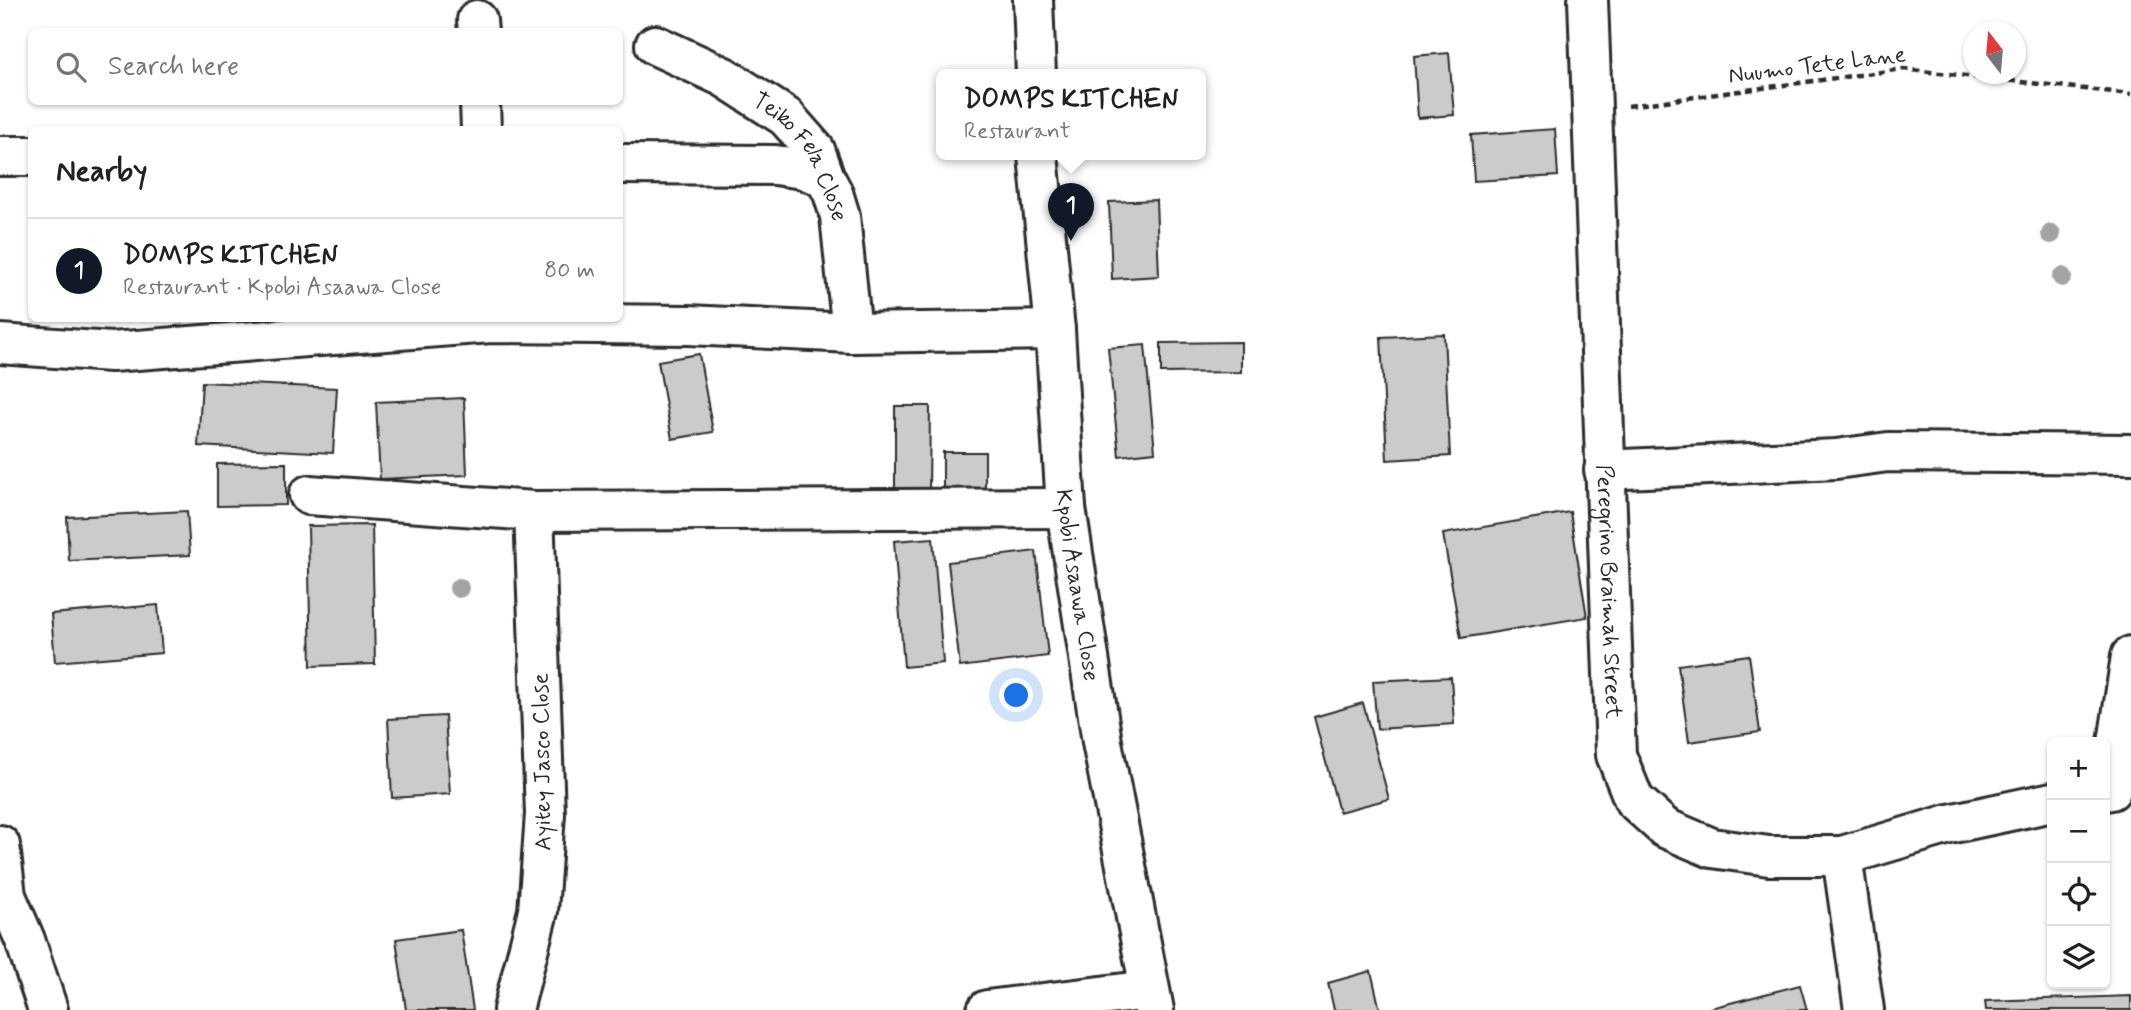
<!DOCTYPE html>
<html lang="en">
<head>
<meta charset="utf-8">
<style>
  body { margin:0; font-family:Mynerve,sans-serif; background:#f2f2f2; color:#202124 }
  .controls { position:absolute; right:21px; bottom:21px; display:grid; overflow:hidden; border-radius:10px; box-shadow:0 2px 5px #0004 }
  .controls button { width:63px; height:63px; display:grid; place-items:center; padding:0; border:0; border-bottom:2px solid #e0e0e0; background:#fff; color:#202124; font:35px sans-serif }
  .compass { position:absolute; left:1963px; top:21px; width:63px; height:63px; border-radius:50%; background:#fff; box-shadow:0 2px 5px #0004; rotate:344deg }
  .you { position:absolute; left:1017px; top:696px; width:24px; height:24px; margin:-18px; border:5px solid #fff; border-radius:50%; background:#1a73e8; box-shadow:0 0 0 10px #1a73e833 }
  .badge { display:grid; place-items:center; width:46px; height:46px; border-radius:50%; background:#111827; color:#fff; font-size:23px; font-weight:700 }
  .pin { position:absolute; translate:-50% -58px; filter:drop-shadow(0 2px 4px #0008) }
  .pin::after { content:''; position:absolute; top:37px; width:24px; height:21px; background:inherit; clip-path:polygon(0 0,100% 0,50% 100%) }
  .popup { position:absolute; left:936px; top:69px; width:270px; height:91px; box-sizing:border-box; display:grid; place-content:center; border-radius:10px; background:#fff; filter:drop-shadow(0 2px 5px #0005); font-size:23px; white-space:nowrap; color:#757577 }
  .popup b { font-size:26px; color:#202124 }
  .popup::after { content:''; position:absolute; left:50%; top:100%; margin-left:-14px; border:14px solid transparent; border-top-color:#fff }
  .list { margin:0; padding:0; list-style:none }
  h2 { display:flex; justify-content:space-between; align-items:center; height:91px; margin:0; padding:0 28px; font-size:30px }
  h2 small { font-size:23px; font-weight:400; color:#757577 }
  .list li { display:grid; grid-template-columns:46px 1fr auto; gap:21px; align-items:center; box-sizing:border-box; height:105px; padding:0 28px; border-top:2px solid #e0e0e0 }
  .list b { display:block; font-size:26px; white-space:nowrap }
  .list p { margin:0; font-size:23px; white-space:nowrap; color:#757577 }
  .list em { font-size:23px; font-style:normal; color:#757577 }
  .icon { flex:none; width:38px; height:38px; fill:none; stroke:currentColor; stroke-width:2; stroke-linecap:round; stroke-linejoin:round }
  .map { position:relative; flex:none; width:2131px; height:1010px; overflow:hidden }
  .search { position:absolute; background:#fff; box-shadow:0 2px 5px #0004; left:28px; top:28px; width:595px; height:77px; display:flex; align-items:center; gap:18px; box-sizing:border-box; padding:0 24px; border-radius:10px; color:#757577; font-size:26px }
  .panel { position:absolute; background:#fff; box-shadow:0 2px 5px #0004; left:28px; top:126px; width:595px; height:196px; border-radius:10px }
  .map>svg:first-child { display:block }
  .building { fill:#cbcbcb; stroke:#2b2b2b; stroke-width:2 }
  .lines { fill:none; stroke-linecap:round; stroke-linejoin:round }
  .minor-casing { stroke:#2b2b2b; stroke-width:44 }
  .path { stroke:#2b2b2b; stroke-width:4.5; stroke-dasharray:7 5; stroke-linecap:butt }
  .minor { stroke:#fff; stroke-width:38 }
  .tree { fill:#a3a3a3 }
  .labels { text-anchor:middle; stroke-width:5; stroke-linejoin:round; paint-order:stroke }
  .street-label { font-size:23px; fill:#2b2b2b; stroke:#fff }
</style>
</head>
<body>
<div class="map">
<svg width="2131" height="1010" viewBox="0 0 2131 1010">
  <rect width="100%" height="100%" fill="#fff"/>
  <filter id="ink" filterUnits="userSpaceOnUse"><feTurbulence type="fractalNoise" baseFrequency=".0143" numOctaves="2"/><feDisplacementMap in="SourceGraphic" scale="14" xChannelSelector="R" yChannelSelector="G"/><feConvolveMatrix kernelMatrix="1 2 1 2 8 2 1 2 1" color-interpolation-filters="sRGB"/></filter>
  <g filter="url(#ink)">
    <!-- building -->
    <path class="building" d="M 1449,53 L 1454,115 L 1418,118 L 1414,56 Z
      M 1555,129 L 1558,176 L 1474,181 L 1471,135 Z
      M 1156,200 L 1159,276 L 1112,279 L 1109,202 Z
      M 1444,334 L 1450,456 L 1387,460 L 1381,337 Z
      M 1241,342 L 1241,372 L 1161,373 L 1161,343 Z
      M 1145,345 L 1155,452 L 1119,456 L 1108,348 Z
      M 699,354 L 713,432 L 672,439 L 658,361 Z
      M 202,382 L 337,388 L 333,453 L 198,446 Z
      M 464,398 L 467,475 L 380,479 L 376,402 Z
      M 895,406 L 930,406 L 929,491 L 895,491 Z
      M 943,452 L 985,452 L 985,498 L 943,499 Z
      M 286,463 L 286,505 L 217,506 L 217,464 Z
      M 187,511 L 190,555 L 69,561 L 67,517 Z
      M 1570,512 L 1587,617 L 1461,638 L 1443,534 Z
      M 372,525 L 375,664 L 311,666 L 308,526 Z
      M 933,538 L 943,663 L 904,667 L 894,541 Z
      M 1036,551 L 1048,656 L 960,667 L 948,562 Z
      M 158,605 L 162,653 L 55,662 L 51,614 Z
      M 1749,655 L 1760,732 L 1689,742 L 1678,665 Z
      M 1451,677 L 1454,724 L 1377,729 L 1373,681 Z
      M 1363,703 L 1389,799 L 1339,812 L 1314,717 Z
      M 445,716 L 450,794 L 392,798 L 388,719 Z
      M 461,930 L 473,1010 L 406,1010 L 396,939 Z
      M 1371,971 L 1380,1010 L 1334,1010 L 1328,983 Z
      M 1800,985 L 1807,1010 L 1703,1010 Z
      M 2131,996 L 2131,1010 L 1986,1010 L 1985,1001 Z"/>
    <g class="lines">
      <defs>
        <g id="minor">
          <path d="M 1033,0 L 1036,75"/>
          <path id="s1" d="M 1588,0 L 1616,755 L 1634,800 L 1665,828 L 1712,848 L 1769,856 L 1842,856 L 1949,824 L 2052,802"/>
          <path d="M 477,20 L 478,32"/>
          <path id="s2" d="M 655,45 L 724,77 L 786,117 L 815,150 L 825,178 L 833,193 L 840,216 L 852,333"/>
          <path d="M 480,102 L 481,130"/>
          <path id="s3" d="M 1038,155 L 1055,330 L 1066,508 L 1102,742 L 1154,1010"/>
          <path d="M 0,156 L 32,156"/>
          <path d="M 620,164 L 775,165 L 803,169 L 825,178"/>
          <path d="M 0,344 L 111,352 L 491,323 L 688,325 L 852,333 L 1055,330"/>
          <path d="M 1604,470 L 1836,459 L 1888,452 L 2131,454"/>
          <path d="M 309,495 L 534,511 L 1066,508"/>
          <path d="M 2105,791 L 2111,790 L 2131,656"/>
          <path d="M 0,845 L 6,896 L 25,940 L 48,1010"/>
          <path d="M 1842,856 L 1864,1010"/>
          <path d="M 513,1010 L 538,911 L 545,814 L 534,511"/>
          <path d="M 987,1010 L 1149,990"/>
        </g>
      </defs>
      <!-- minor casing -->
      <use href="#minor" class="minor-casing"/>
      <!-- path -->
      <path class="path" d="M 1628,106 L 1903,69 L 2131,94"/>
      <!-- minor -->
      <use href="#minor" class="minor"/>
    </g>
    <!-- trees -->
    <g class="tree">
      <circle cx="2051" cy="234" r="10"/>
      <circle cx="2062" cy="277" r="10"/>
      <circle cx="459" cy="588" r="10"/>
    </g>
  </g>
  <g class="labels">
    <!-- street labels -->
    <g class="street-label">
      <text transform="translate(1817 64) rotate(-7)" y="8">Nuumo Tete Lane</text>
      <text dy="8" stroke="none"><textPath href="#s2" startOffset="191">Teiko Fela Close</textPath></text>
      <text dy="8" stroke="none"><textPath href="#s3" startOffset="432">Kpobi Asaawa Close</textPath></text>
      <text dy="8" stroke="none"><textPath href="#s1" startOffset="592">Peregrino Braimah Street</textPath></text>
      <text transform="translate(541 762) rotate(-91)" y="8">Ayitey Jasco Close</text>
    </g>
  </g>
</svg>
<div class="controls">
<button>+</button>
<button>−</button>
<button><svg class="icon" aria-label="locate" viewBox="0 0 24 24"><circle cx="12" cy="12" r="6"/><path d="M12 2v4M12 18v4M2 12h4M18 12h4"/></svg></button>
<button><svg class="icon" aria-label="layers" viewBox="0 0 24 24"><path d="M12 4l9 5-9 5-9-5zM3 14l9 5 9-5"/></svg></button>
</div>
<svg class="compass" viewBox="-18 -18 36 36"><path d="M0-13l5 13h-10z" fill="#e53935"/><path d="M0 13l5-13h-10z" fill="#757577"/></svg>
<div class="you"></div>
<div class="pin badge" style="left:1071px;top:241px">1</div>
<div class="popup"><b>DOMPS KITCHEN</b>Restaurant</div>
<div class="search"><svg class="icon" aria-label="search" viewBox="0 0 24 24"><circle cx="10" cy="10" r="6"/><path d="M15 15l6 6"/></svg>Search here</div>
<section class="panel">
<h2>Nearby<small></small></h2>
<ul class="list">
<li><span class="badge">1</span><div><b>DOMPS KITCHEN</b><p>Restaurant · Kpobi Asaawa Close</p></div><em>80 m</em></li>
</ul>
</section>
</div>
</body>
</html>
